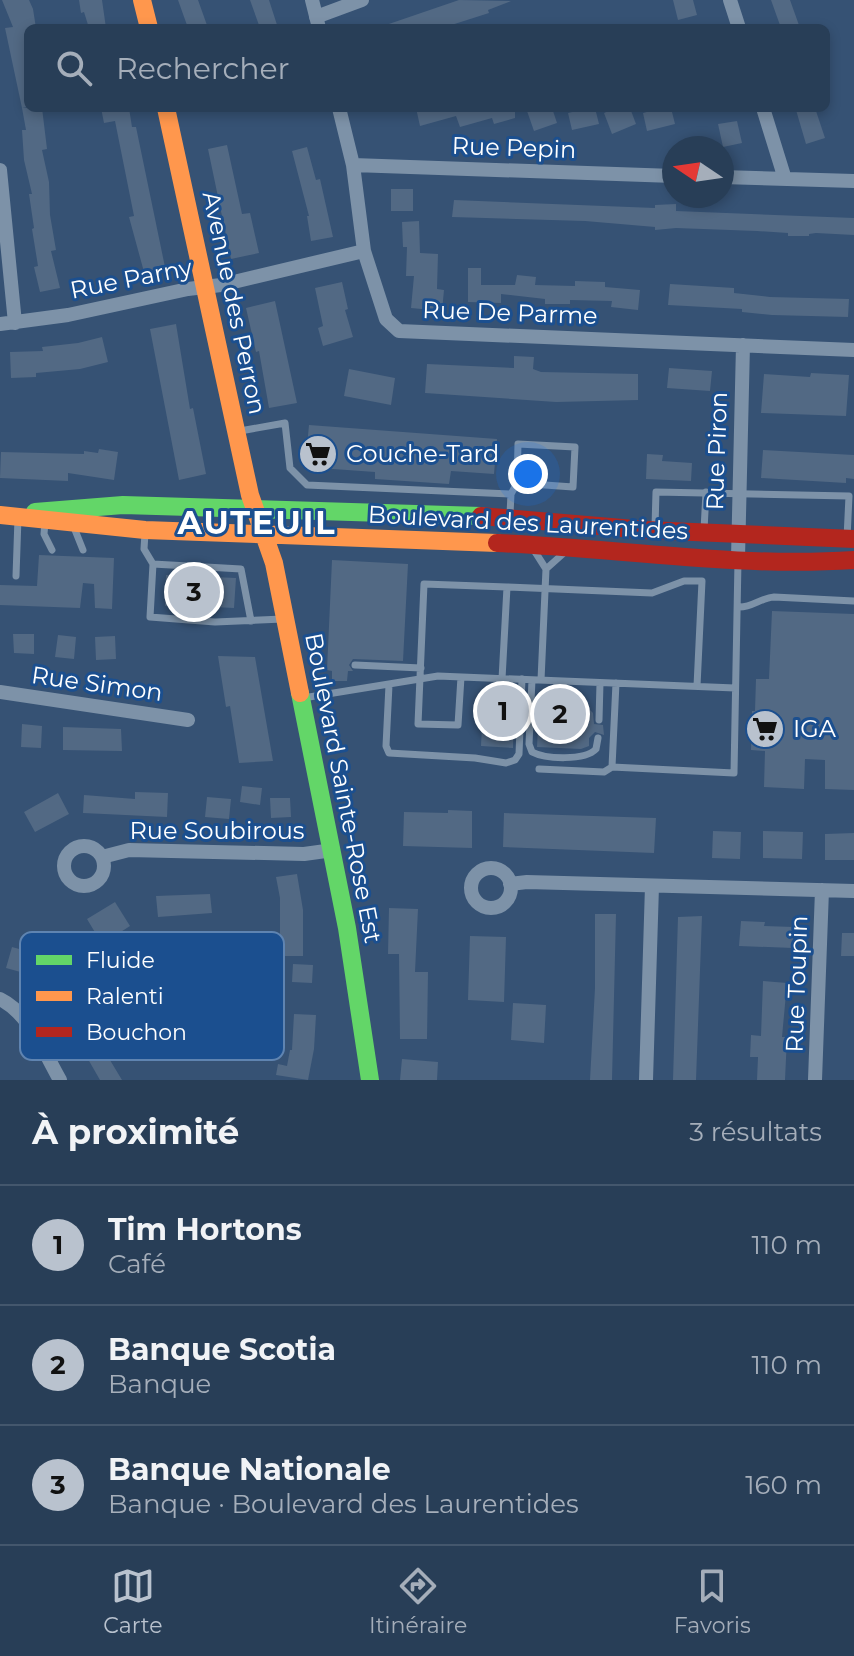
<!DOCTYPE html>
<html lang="fr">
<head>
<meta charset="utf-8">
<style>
  body { margin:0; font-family:Montserrat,sans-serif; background:#30455d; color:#f1f3f6 }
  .compass { position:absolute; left:662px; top:136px; width:72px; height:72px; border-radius:50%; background:#283e57; box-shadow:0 4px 12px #0003; rotate:283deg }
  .you { position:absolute; left:528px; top:474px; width:28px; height:28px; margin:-20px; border:6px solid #fff; border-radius:50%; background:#1a73e8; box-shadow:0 0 0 12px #1a73e833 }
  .badge { display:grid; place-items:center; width:52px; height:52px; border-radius:50%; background:#b9c2ce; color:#111; font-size:26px; font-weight:700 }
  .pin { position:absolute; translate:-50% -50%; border:4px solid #fff; box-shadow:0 2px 8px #0006 }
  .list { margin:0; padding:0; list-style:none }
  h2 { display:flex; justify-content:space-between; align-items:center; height:104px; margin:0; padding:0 32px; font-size:34px }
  h2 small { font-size:26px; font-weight:400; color:#a5aeba }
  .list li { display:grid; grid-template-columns:52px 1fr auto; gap:24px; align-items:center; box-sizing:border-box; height:120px; padding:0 32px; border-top:2px solid #44576d }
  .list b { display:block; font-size:30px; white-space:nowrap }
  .list p { margin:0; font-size:26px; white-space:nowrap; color:#a5aeba }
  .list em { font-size:26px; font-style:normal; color:#a5aeba }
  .icon { flex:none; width:44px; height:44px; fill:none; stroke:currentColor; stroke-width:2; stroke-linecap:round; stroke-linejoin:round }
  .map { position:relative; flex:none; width:854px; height:1080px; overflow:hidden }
  .search { position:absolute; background:#283e57; box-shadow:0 4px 12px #0003; left:24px; right:24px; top:24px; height:88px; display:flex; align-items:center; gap:20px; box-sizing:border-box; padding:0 28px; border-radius:12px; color:#a5aeba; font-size:30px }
  .sheet { height:464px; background:#283e57 }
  nav { display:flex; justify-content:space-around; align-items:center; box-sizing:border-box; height:112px; border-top:2px solid #44576d; background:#283e57; font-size:22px; color:#a5aeba }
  nav a { display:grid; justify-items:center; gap:4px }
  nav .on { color:#b9c2ce }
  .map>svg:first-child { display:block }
  .building { fill:#526984 }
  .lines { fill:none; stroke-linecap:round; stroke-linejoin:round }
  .lane { stroke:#7d92a8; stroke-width:7 }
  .street { stroke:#7d92a8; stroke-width:14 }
  .fast { stroke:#63d668; stroke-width:18 }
  .slow { stroke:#ff974d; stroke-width:18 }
  .jam { stroke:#b3261e; stroke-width:18 }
  .labels { text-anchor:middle; stroke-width:6; stroke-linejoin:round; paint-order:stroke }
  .street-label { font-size:24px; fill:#fff; stroke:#1b4f8f }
  .poi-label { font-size:24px; fill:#fff; stroke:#1b4f8f; text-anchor:start }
  .district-label { font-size:32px; font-weight:bold; letter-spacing:2px; fill:#fff; stroke:#1b4f8f }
  .key { fill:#1b4f8f; stroke:#5f84b1; stroke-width:2 }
  .key-label { font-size:22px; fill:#fff }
</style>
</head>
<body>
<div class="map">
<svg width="854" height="1080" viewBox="0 0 854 1080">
  <rect width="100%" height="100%" fill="#365274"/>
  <!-- building -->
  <path class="building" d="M 2,0 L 29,0 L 33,9 L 36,28 L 28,28 L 28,107 L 22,108 L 5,28 L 13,27 Z
    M 79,0 L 102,0 L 106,28 L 89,28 L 84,12 L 81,13 Z
    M 178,0 L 198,0 L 208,28 L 188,28 Z
    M 250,0 L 269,0 L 278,28 L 260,28 Z
    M 459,0 L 511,1 L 488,10 L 489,13 L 442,28 L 384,28 L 383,26 Z
    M 673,0 L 693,0 L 697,15 L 678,20 Z
    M 771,0 L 790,0 L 800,28 L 781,28 Z
    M 22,108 L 42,108 L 47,149 L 42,150 L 49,182 L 50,215 L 56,250 L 51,251 L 60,288 L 40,292 L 34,267 L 38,266 L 32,229 L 34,228 L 29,194 L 32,194 L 24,160 L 22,130 L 26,130 Z
    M 101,108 L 129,108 L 132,127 L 136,127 L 165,267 L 144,272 L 129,217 L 134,216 L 115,121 L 104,123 Z
    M 416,108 L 515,108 L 515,118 L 494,124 L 492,118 L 460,127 L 456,116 L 420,126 Z
    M 535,108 L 552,108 L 557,123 L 534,131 L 527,111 Z
    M 589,108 L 595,108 L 599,124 L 572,130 L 568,113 Z
    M 615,108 L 630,108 L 636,124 L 612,134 L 604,113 Z
    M 662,108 L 671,108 L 675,124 L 647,131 L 643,113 Z
    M 803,108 L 815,108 L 825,138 L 806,144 L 796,110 Z
    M 737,121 L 742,143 L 723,147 L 718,124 Z
    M 227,145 L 242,214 L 250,213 L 259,253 L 231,259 L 208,149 Z
    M 307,147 L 316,180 L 320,179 L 333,237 L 311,241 L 307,216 L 309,216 L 292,151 Z
    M 391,189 L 413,189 L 413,211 L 391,211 Z
    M 454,200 L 655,208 L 655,205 L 676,204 L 676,211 L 854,218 L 854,235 L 816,233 L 809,234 L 809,236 L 788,236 L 788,233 L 757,231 L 676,228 L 655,230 L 655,227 L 585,221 L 452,217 Z
    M 419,221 L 420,253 L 438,254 L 437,289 L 444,290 L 442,311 L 411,308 L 414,276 L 406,276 L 407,247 L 403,247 L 402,222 Z
    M 468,268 L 481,268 L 481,285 L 515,285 L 517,275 L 536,277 L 535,285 L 575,286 L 575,281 L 605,282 L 605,287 L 640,290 L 638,310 L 611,307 L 612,301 L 570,300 L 570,304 L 545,304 L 545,299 L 501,294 L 501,303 L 468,302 Z
    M 342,282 L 348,309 L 345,310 L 353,337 L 323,346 L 318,328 L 323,326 L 315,288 Z
    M 670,284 L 734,288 L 734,293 L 770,297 L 849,299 L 848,317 L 772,315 L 742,312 L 742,309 L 668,305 Z
    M 275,301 L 297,403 L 269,408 L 259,351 L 256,352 L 246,308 Z
    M 176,324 L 190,409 L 193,408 L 206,474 L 179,480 L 150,329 Z
    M 102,337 L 108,362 L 80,369 L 36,373 L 36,377 L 11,378 L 10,352 L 43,351 L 42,347 L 78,343 Z
    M 514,356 L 534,357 L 533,369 L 541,372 L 638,374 L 638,400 L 556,402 L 425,393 L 427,364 L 514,368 Z
    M 669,368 L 712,371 L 710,391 L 667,388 Z
    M 349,369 L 395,378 L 391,405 L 344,396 Z
    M 811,373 L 849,375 L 846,416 L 761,413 L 764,374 L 810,377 Z
    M 309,425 L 497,439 L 494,474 L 451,471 L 449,484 L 375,479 L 375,472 L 305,467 Z
    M 99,449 L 118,452 L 114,480 L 68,473 L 68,481 L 0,478 L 1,452 L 84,454 L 84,451 L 98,453 Z
    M 763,450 L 854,455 L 854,479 L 846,478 L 846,483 L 761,478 Z
    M 647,454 L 663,455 L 662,461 L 692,463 L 691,481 L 646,479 Z
    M 39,555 L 114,558 L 112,609 L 95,608 L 94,584 L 83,583 L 80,608 L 0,605 L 0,585 L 37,586 Z
    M 332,560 L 408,564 L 403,661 L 353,659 L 349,665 L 353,671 L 348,671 L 347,681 L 332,681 L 332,671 L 327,670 Z
    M 166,575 L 236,578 L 234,608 L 214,607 L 214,614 L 183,613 L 183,607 L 165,606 Z
    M 772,611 L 854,614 L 854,790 L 825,789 L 825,760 L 805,759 L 804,789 L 764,787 L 765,751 L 751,750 L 752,711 L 755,711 L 756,679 L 769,679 Z
    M 13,634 L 34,634 L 34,654 L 14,653 Z
    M 58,635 L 76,637 L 74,659 L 55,657 Z
    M 115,636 L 116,659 L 96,660 L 95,637 Z
    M 218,656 L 255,657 L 273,761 L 239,763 L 230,706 L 226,707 Z
    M 483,705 L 514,707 L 513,748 L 481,746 Z
    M 539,707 L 589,709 L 593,713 L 594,724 L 603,725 L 604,735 L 595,732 L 589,738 L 589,746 L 581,749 L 537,747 Z
    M 22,724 L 42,726 L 41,748 L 21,747 Z
    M 63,727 L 121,729 L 122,751 L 63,750 Z
    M 242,786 L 262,788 L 260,805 L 240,802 Z
    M 135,792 L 168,793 L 167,817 L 83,813 L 84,795 L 135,799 Z
    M 58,793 L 69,814 L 35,832 L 24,812 Z
    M 207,797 L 231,799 L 229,819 L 205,817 Z
    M 270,798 L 290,798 L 291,817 L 271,818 Z
    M 448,810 L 472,811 L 472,848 L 403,846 L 404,812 L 448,813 Z
    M 504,813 L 656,818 L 654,853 L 503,847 Z
    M 713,831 L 741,832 L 740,859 L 712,858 Z
    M 763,831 L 803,832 L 802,859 L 763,858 Z
    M 854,833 L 854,860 L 825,860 L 825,834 Z
    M 297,874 L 303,910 L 303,956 L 280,956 L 280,898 L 276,877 Z
    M 210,894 L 212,913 L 158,917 L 156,896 Z
    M 115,902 L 130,926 L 102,944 L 87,919 Z
    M 389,908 L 418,909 L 415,972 L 428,972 L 427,1039 L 400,1039 L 399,954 L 388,954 Z
    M 595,914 L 616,914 L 612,1080 L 590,1080 L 595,988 Z
    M 702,916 L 696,1080 L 673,1080 L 678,917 Z
    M 741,921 L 765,922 L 764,926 L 794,927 L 793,948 L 739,946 Z
    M 842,933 L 854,933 L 854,956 L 841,956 Z
    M 470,936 L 506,937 L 504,1002 L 468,1000 Z
    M 12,947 L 41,955 L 35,976 L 6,968 Z
    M 293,964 L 313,965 L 312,983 L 292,982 Z
    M 61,973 L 78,1007 L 122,1080 L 100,1080 L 57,1005 L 45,981 Z
    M 763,981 L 787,983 L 782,1037 L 787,1037 L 785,1080 L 757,1080 L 758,1057 L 750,1057 L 751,1035 L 761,1036 Z
    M 513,1003 L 546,1005 L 544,1043 L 511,1040 Z
    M 294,1014 L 316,1015 L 314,1049 L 308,1080 L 276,1075 L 278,1064 L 287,1066 L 290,1050 L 292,1050 Z
    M 402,1059 L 438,1062 L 437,1080 L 400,1080 Z"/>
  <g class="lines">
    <!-- lane -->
    <path class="lane" d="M 240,431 L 285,423 L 290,468 L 307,485 L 511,494 L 510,514
      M 511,494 L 517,483 L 573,487 L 575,447 L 518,444 L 517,483
      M 45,522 L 44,534 L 52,550
      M 73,525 L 83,550
      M 655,527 L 656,492 L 849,496 L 847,538
      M 704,530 L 706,492
      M 145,533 L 144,549 L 153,564 L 150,617 L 215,622 L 283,619
      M 532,547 L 546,569 L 541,680
      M 153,564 L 241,569 L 251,621
      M 546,569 L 565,552
      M 16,576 L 18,518
      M 738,607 C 752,608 760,598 774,597 L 854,601
      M 355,665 L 421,668
      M 461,677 L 458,725 L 418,724 L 424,584 L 507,587
      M 502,679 L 507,587 L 652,593 L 684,581 L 702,581 L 697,686
      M 532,680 L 529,744 L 532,752 C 545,759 585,761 596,749 L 598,738
      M 616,683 L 612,767 L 734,773 L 738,561
      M 389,685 L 386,746 L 389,753 L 475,758 L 506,763 L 515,760 L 519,754 L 522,679
      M 303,698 L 438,676 L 735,688
      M 599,720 L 600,683
      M 539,769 L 604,772 L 612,767"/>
    <!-- street -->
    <path class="street" d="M 312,0 L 319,28
      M 730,0 L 739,28
      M 316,17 L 362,0
      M 339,108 L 353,165 L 364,251 L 386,319 L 399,331 L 854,350
      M 763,108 L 785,179
      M 353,165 L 674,176
      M 0,170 L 15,323
      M 722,177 L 854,181
      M 0,324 L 68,315 L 188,289 L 221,285 L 364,251
      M 738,558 L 743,345
      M 0,692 L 188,720
      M64 866a20 20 0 1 1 40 0a20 20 0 1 1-40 0Z
      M 102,857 L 129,850 L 304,854 L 333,850
      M471 888a20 20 0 1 1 40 0a20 20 0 1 1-40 0Z
      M 510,884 L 527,882 L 854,891
      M 0,999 C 29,1013 44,1052 60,1080
      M 646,1080 L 652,886
      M 815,1080 L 822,890"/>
    <!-- fast -->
    <path class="fast" d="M 35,512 L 123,505 L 481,516
      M 300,693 L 347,928 L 370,1080"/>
    <!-- slow -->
    <path class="slow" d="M 142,0 L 149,28
      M 166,108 L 250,495 L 274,563 L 300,693
      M 0,515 L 145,530 L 497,543"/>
    <!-- jam -->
    <path class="jam" d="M 481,516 L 646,530 L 854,539
      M 497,543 C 615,548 735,568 854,560"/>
  </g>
  <!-- icons -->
  <defs>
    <symbol id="supermarket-disc" viewBox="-11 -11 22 22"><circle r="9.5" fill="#b9c2ce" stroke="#1b4f8f"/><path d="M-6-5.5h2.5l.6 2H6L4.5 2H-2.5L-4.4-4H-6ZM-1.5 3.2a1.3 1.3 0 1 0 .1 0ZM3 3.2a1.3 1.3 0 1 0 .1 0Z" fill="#111"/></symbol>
  </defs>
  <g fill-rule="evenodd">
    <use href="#supermarket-disc" x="296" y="432" width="44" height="44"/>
    <use href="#supermarket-disc" x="743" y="707" width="44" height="44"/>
  </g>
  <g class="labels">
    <!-- street labels -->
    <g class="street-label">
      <text transform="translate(514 148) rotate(2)" y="8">Rue Pepin</text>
      <text transform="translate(131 279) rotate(-11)" y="8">Rue Parny</text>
      <text transform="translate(234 303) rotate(78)" y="8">Avenue des Perron</text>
      <text transform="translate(510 313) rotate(2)" y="8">Rue De Parme</text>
      <text transform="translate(717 451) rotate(-88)" y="8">Rue Piron</text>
      <text transform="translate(528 523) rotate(3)" y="8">Boulevard des Laurentides</text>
      <text transform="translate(97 684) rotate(8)" y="8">Rue Simon</text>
      <text transform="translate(343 788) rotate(79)" y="8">Boulevard Sainte-Rose Est</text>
      <text x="217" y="839">Rue Soubirous</text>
      <text transform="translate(797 984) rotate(-88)" y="8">Rue Toupin</text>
    </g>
    <!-- poi labels -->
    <g class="poi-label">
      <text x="346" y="462">Couche-Tard</text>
      <text x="793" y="737">IGA</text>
    </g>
    <!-- district labels -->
    <g class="district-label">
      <text x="257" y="534">AUTEUIL</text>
    </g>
  </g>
  <!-- legend -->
  <rect x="20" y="932" width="264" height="128" rx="12" class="key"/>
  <rect x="36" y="955" width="36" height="10" fill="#63d668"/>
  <rect x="36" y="991" width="36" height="10" fill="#ff974d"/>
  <rect x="36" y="1027" width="36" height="10" fill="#b3261e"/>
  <g class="key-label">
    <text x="86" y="968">Fluide</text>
    <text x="86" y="1004">Ralenti</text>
    <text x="86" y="1040">Bouchon</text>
  </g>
</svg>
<svg class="compass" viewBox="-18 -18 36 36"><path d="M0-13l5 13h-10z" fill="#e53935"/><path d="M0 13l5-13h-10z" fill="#a5aeba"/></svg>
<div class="you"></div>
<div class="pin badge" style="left:503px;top:711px">1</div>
<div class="pin badge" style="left:560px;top:714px">2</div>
<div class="pin badge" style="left:194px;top:592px">3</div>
<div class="search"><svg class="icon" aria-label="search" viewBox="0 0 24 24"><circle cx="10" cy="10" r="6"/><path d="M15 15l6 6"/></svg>Rechercher</div>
</div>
<section class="sheet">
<h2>À proximité<small>3 résultats</small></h2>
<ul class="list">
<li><span class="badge">1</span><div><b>Tim Hortons</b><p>Café</p></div><em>110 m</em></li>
<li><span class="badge">2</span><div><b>Banque Scotia</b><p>Banque</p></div><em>110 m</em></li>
<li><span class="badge">3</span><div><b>Banque Nationale</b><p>Banque · Boulevard des Laurentides</p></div><em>160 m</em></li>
</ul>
</section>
<nav>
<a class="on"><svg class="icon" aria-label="map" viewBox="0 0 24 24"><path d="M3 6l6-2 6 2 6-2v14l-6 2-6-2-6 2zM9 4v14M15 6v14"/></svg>Carte</a>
<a><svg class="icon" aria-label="directions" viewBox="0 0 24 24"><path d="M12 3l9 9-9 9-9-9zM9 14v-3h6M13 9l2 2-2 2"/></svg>Itinéraire</a>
<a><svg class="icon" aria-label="saved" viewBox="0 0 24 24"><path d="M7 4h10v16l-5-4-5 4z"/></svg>Favoris</a>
</nav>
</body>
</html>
